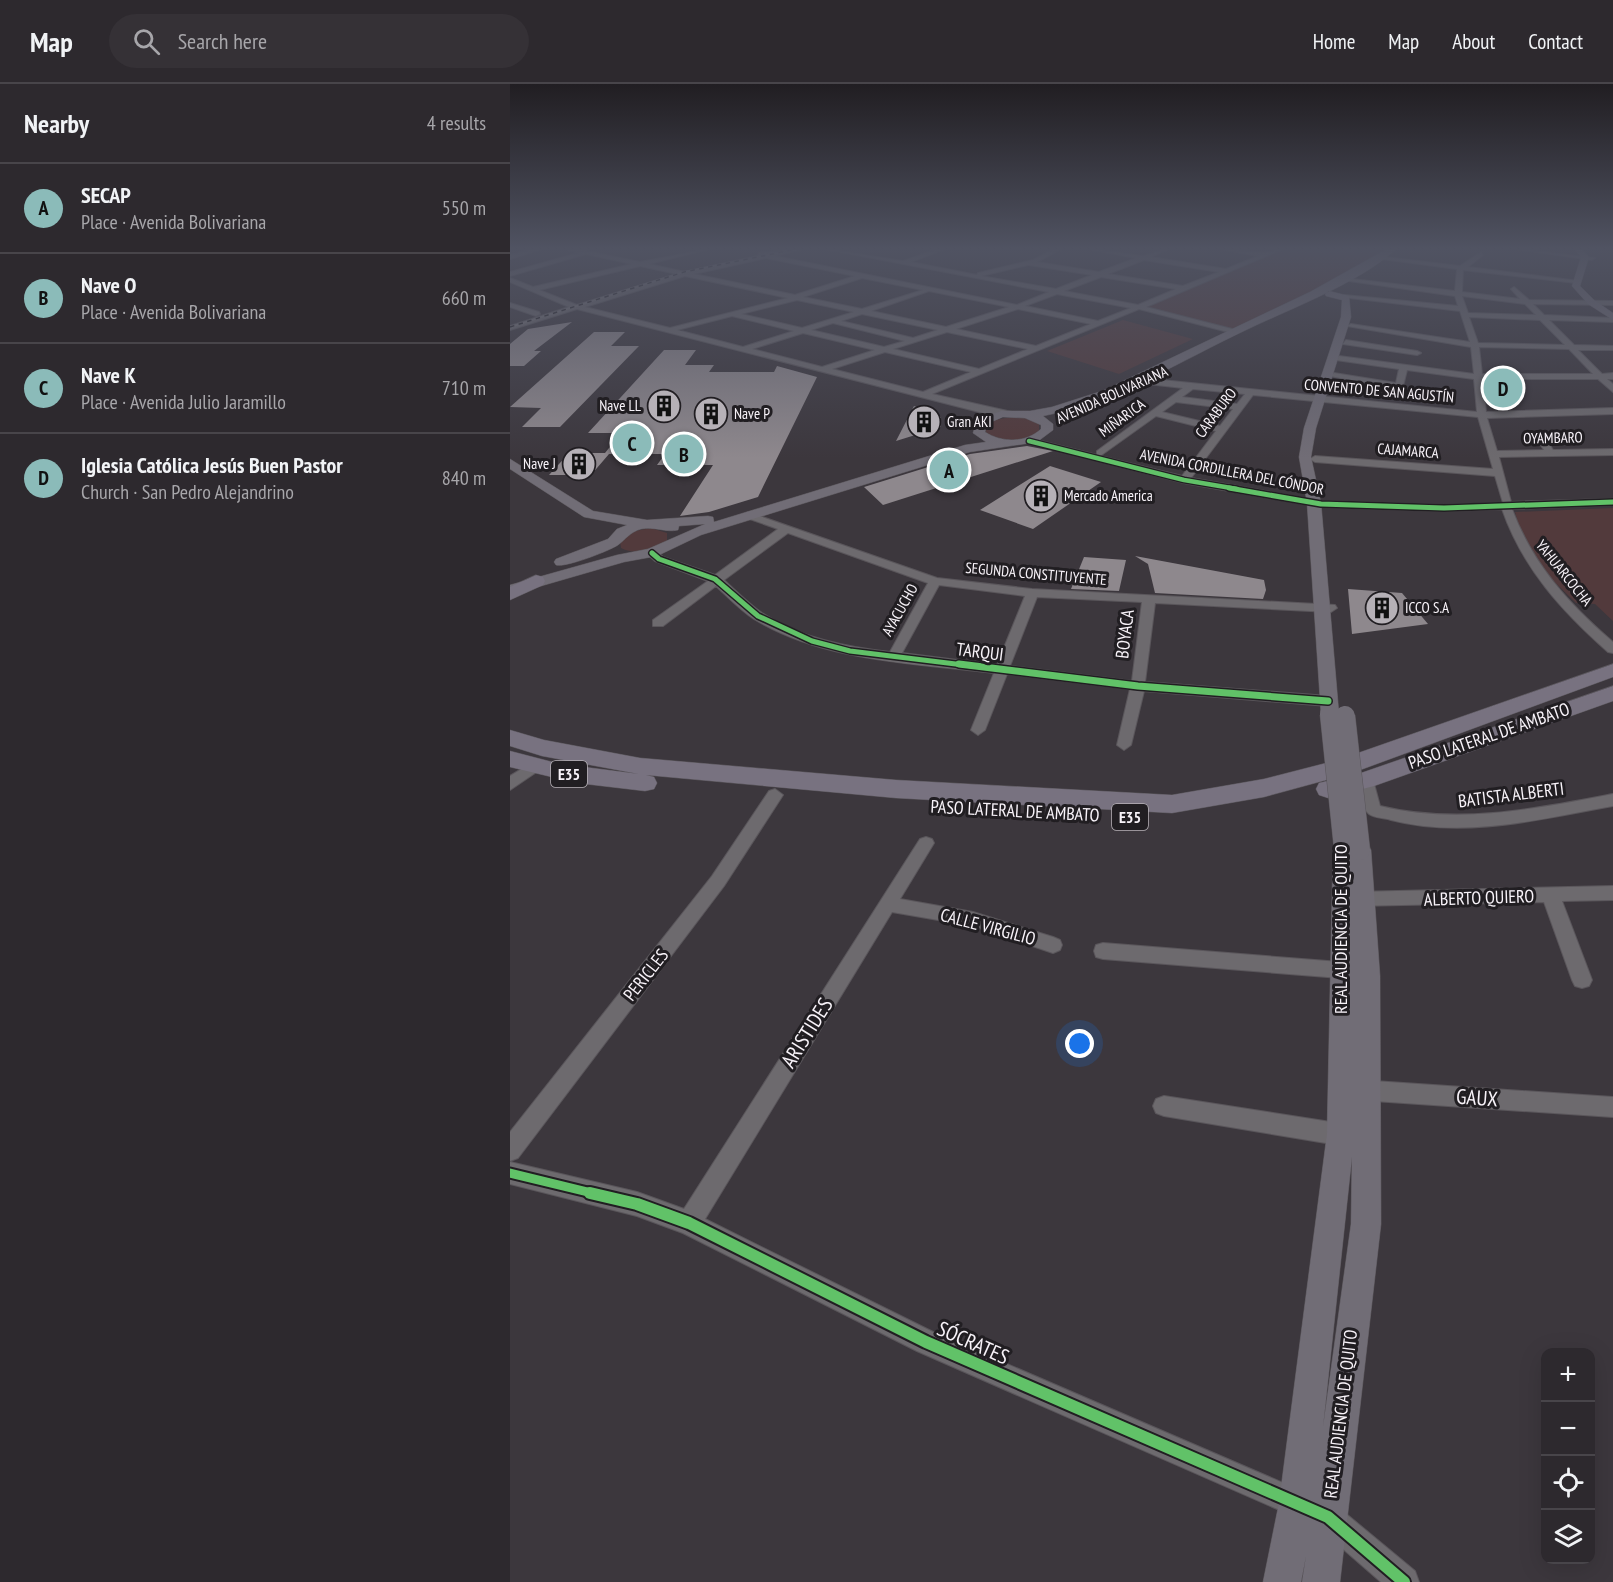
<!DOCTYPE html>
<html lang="en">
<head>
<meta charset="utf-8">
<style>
  body { margin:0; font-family:"PT Sans Narrow",sans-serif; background:#353136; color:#f1f3f6 }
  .controls { position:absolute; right:18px; bottom:18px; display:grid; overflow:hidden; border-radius:12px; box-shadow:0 6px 24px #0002 }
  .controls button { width:54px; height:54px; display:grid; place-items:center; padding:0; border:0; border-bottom:2px solid #48454a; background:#2d292e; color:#f1f3f6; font:30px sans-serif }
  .you { position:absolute; left:570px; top:960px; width:21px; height:21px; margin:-15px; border:4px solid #fff; border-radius:50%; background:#1a73e8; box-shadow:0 0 0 9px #1a73e833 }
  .badge { display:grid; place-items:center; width:39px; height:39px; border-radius:50%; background:#8bbbb9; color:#111; font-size:20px; font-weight:700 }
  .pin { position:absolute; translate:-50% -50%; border:3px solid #fff; box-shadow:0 2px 6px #0006 }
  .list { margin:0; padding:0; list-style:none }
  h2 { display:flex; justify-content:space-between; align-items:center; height:78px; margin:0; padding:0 24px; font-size:26px }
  h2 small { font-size:20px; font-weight:400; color:#a7a6aa }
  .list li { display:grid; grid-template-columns:39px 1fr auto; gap:18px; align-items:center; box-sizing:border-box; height:90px; padding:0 24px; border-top:2px solid #48454a }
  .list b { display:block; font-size:22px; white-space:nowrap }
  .list p { margin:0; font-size:20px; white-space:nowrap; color:#a7a6aa }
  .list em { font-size:20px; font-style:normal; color:#a7a6aa }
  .icon { flex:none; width:33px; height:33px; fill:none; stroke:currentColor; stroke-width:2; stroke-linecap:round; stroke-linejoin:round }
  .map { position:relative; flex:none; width:1103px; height:1498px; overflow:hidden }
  header { display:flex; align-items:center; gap:36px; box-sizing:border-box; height:84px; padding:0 30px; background:#2d292e; border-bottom:2px solid #48454a }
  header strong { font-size:28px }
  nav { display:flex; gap:33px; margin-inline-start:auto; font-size:21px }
  .search { width:420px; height:54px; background:#353136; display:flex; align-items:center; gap:15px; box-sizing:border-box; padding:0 21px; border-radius:33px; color:#a7a6aa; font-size:22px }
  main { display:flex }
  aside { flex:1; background:#2d292e }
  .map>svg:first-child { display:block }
  .green { fill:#523a3c }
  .building { fill:#8e888d }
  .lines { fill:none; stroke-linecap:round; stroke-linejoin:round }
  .minor-casing { stroke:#5a565b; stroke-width:2 }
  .major-casing { stroke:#5a565b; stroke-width:1 }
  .highway-casing { stroke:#5a565b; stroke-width:1 }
  .minor { fill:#6d6a6e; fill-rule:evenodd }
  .major { fill:#716d76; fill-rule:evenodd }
  .highway { fill:#787280; fill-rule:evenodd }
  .rail-casing { stroke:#787579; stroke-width:2 }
  .rail { stroke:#211e22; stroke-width:1.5; stroke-dasharray:4.5; stroke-linecap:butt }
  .major-bridge-casing { stroke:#5a565b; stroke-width:21; stroke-linecap:butt }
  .major-bridge { stroke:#716d76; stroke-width:20 }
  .cycleway-far4-casing { stroke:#211e22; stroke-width:7 }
  .cycleway-far3-casing { stroke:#211e22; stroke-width:8 }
  .cycleway-far2-casing { stroke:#211e22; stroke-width:10 }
  .cycleway-far1-casing { stroke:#211e22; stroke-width:13 }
  .cycleway-casing { stroke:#211e22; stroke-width:16 }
  .cycleway-far4 { stroke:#61c268; stroke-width:4.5 }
  .cycleway-far3 { stroke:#61c268; stroke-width:5 }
  .cycleway-far2 { stroke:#61c268; stroke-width:7 }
  .cycleway-far1 { stroke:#61c268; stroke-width:9 }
  .cycleway { stroke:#61c268; stroke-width:12 }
  .labels { text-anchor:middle; stroke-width:6; stroke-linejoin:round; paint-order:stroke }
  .far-street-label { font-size:15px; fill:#f8f3f9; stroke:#211e22 }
  .far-poi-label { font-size:15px; fill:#f8f3f9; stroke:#211e22; text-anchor:start }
  .shield { fill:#211e22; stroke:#b8b3b8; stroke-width:1.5 }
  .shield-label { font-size:16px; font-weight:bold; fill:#f8f3f9 }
  .street-label { font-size:18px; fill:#f8f3f9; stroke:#211e22 }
  .near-street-label { font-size:21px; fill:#f8f3f9; stroke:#211e22 }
</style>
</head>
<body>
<header>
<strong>Map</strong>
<div class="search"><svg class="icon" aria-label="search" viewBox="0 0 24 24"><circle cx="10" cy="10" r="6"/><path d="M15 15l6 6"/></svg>Search here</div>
<nav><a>Home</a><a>Map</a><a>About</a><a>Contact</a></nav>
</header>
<main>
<aside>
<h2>Nearby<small>4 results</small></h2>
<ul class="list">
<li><span class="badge">A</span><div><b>SECAP</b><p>Place · Avenida Bolivariana</p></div><em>550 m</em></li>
<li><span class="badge">B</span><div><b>Nave O</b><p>Place · Avenida Bolivariana</p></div><em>660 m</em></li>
<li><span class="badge">C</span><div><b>Nave K</b><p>Place · Avenida Julio Jaramillo</p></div><em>710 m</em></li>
<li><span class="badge">D</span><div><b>Iglesia Católica Jesús Buen Pastor</b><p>Church · San Pedro Alejandrino</p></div><em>840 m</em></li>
</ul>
</aside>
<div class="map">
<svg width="1103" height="1498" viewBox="0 0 1103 1498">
  <rect width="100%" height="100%" fill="#3c373d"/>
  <!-- green -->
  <path class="green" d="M 771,165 L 879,165 L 816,201 L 718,248 L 629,222 Z
    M 613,236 L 683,255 L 609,290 L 537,267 Z
    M 501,333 L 518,334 L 529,340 L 529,348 C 515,359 485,361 474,346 L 475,342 L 484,336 Z
    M 1103,424 L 1103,537 L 1085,520 L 1066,519 L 1016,470 L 1005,428 Z
    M 141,444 L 157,449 L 157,457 C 144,466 126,472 111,464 L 110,457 L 125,447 Z"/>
  <!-- building -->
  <path class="building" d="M 62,238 L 24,267 L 31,267 L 14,282 L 0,282 L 0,260 L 18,245 Z
    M 84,248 L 115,248 L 101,262 L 129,262 L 50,343 L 12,343 L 31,324 L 0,323 Z
    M 154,266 L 186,266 L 175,281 L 204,281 L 199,288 L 264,288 L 267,282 L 307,293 L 248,413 L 199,428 L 170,432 L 203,381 L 147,381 L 155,370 L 99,370 L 81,391 L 39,391 L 59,369 L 95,369 L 111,349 L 78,349 Z
    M 404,322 L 431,333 L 431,343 L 386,357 Z
    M 517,362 L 543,367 L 373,421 L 354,403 L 460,370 Z
    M 540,382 L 591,398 L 523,445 L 470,426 Z
    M 625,472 L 754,496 L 756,506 L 753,515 L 645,509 L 638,480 Z
    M 574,473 L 616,476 L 609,507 L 561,505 Z
    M 838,505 L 892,509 L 918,540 L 842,550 Z"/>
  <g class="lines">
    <defs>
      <path id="minor" d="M 23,165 L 32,165 L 0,175 L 0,171 Z
        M 56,165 L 67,165 L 130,178 L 199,165 L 139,180 L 175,188 L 247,172 L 249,169 L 293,165 L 265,172 L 507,221 L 539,208 L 315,165 L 393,177 L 427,165 L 435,165 L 401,178 L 467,191 L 468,189 L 523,176 L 544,165 L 551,165 L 527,178 L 589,188 L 626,174 L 578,165 L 633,172 L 658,165 L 641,173 L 716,185 L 748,172 L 710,165 L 754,169 L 773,165 L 636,223 L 726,246 L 726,250 L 629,225 L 422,310 L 502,328 L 502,332 L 481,331 L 67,225 L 0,246 L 0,242 L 59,223 L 0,198 L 0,194 L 23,203 L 122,180 L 76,170 L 0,192 L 0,188 L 68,169 ZM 256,174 L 345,192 L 285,211 L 184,190 ZM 634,176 L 709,188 L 673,202 L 598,190 ZM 518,181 L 519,181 L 582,191 L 546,205 L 471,192 ZM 130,182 L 167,190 L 67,221 L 29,206 ZM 175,192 L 278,214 L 160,244 L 75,223 ZM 591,193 L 666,205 L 628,221 L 554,207 ZM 352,194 L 413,206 L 352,225 L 293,213 ZM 419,207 L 499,223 L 436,243 L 361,227 ZM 547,210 L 621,224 L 588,237 L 515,222 ZM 287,216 L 344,228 L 292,244 L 231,230 ZM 508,225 L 581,240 L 526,262 L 446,245 ZM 352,230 L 428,246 L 403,254 L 331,237 ZM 222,232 L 284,247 L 233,263 L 167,246 ZM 323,239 L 395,257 L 374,263 L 301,246 ZM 437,248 L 518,265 L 469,285 L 383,265 ZM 293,249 L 365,266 L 312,283 L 242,265 ZM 375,268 L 461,288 L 413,308 L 322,285 Z
        M 1005,165 L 1085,174 L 1082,176 Z
        M 971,168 L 973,171 L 958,183 L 1069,197 L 1066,199 L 953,186 L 952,208 L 1010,215 L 1001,205 L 1004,203 L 1019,216 L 1103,217 L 1103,221 L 1023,220 L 1034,231 L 1103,234 L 1103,238 L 1039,236 L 1064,261 L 1103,262 L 1103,266 L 1068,266 L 1092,290 L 1103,289 L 1103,295 L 1097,295 L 1103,300 L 1103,308 L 1088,295 L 973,295 L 976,328 L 1103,324 L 1103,330 L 977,334 L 987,367 L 1034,366 L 1024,351 L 1029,348 L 1032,349 L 1043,366 L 1103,365 L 1103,371 L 989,373 L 1001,418 L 1103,415 L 1103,421 L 1002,425 C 1023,481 1059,520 1103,558 L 1103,569 L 1098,568 C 1052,527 1013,485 992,425 L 934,427 L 811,423 L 674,399 L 514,357 L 519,354 L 587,371 L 587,367 L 673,304 L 629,299 L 632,294 L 967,328 L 964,295 L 897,286 L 893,302 L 889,305 L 820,292 L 824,289 L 886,299 L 889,285 L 826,276 L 829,272 L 964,290 L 961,263 L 837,242 L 841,240 L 960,258 L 950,227 L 831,213 L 834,211 L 948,222 L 945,212 L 839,197 L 842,195 L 945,207 L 947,185 L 872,175 L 875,173 L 950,182 ZM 952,212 L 1015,220 L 1026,231 L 958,229 ZM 959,233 L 1030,236 L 1055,261 L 968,259 ZM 969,263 L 1059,265 L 1083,290 L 972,290 ZM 683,305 L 735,310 L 727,320 L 672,313 ZM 743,311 L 968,333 L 983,385 L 805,372 L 800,375 L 805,378 L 985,392 L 993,419 L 934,421 L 811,417 L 681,394 ZM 666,318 L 723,325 L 710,342 L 652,328 ZM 646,332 L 706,347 L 672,392 L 590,372 Z
        M 0,219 L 29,228 L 30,230 L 26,232 L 0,223 Z
        M 836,256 L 907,267 L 911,269 L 907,271 L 833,260 Z
        M 238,428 L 427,494 L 522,505 L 825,521 L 827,524 L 821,528 L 645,519 L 635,598 L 818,612 L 825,617 L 818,622 L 634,607 L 621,661 L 614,666 L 607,661 L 620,605 L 497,590 L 475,646 L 468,651 L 461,646 L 484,589 C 404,579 315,578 244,535 C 230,526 218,513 206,502 L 153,542 L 143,542 L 143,536 L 198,497 L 145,477 L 136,469 L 138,467 L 146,467 L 153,473 L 205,491 L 268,445 L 234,433 L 233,431 ZM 278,449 L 418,499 L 380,568 C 336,563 290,554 252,529 C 239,520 226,507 214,496 ZM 429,501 L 515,512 L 487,581 L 392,569 ZM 527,513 L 632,518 L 622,597 L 500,582 Z
        M 23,678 L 28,679 L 31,683 L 28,687 L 0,706 L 0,692 Z
        M 855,691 L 863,696 L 870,722 C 948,741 1025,725 1103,710 L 1103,722 C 1031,735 954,755 881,736 C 875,734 864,734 859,730 C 850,723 849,706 847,696 Z
        M 265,705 L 273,711 L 214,802 L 8,1074 L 0,1077 L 0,1048 L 202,792 L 259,707 Z
        M 416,753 L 422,755 L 424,759 L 390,815 L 463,828 L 543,853 L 550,856 L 552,861 L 550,866 L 543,869 L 463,842 L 382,828 L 195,1135 L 425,1249 L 801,1411 L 805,1421 L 801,1431 L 791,1435 L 781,1431 L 407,1267 L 173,1149 L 127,1132 L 0,1100 L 0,1078 L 127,1108 L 174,1125 L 410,755 Z
        M 1103,802 L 1103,816 L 1052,817 L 1082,896 L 1079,902 L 1072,904 L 1065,902 L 1062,896 L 1034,818 L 844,822 L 838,820 L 835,815 L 838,810 L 844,808 Z
        M 593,859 L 830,878 L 837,880 L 839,886 L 837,892 L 830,894 L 593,875 L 586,873 L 584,867 L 586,861 Z
        M 849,996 L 1103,1013 L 1103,1033 L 849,1016 L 842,1013 L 838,1006 L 842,999 Z
        M 654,1012 L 840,1041 L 848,1044 L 851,1052 L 848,1060 L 840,1063 L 654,1032 L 646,1029 L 643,1022 L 646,1015 Z
        M 819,1420 L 829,1424 L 905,1487 L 909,1498 L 871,1498 L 809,1444 L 805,1434 L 809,1424 Z"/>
      <path id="major" d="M 877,165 L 886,165 C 851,198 782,224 738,245 C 672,276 606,318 533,332 L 543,340 L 543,346 L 527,358 L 460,368 L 191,451 L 147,472 L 114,478 L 0,511 L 0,501 L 107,471 L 138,465 L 195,440 L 169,442 L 168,446 C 156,449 144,442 131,445 C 120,448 116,455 108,461 C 99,467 55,484 46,481 L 44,478 L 46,475 L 98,455 L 107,445 L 117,441 L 74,433 L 0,385 L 0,375 L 83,427 L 137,436 L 198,432 L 203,433 L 204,438 L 455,361 L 476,358 L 463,349 L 467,336 L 491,327 L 520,327 L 542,323 L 592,307 L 800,208 ZM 493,333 L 515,334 L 531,341 L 531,345 C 516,359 492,359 475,348 L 477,340 Z
        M 1064,165 L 1072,165 L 1079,173 L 1070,202 L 1084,216 L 1103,229 L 1103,236 L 1078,220 L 1062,202 L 1071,173 Z
        M 819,207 L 839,212 L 841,233 L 806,344 L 801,373 L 811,419 L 829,630 L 820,636 L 811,630 L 797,419 L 789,373 L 794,344 L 831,233 L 832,216 L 816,212 L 815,210 Z
        M 834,756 L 843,760 L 850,758 L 858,760 L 861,766 L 870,892 L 871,1140 L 830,1498 L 792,1498 L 796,1472 L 791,1498 L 753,1498 L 769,1419 L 817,1050 L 823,764 L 826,758 ZM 842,1073 L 841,1140 L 813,1343 Z"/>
      <path id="highway" d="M 26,491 L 33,493 L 35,497 L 33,501 L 0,516 L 0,503 Z
        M 1103,580 L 1103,593 L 842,689 L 754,713 L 662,729 L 386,714 L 136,691 L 144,693 L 147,699 L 144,705 L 135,707 L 67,699 L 0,683 L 0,667 L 50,680 L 129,690 L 32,672 L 0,662 L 0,646 L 34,656 L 130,674 L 386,696 L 662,711 L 754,695 L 828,676 Z
        M 1103,602 L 1103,617 L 864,702 L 818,714 L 809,711 L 806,705 L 809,699 L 851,689 Z"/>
    </defs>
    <!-- minor casing -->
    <use href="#minor" class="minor-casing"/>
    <!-- major casing -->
    <use href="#major" class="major-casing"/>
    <!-- highway casing -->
    <use href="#highway" class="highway-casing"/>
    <!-- minor -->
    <use href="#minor" class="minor"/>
    <!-- major -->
    <use href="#major" class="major"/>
    <!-- highway -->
    <use href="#highway" class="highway"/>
    <defs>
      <path id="rail" d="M 0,243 L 174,188 L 287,165"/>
    </defs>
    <!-- rail casing -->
    <use href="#rail" class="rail-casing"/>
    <!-- rail -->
    <use href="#rail" class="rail"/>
    <defs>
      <path id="major-bridge" d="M 820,630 L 834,764
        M 835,632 L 850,766"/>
    </defs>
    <!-- major-bridge casing -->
    <use href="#major-bridge" class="major-bridge-casing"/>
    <!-- major-bridge -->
    <use href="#major-bridge" class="major-bridge"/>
    <defs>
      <path id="cycleway-far4" d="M 519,357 L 674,396 L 727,405"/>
      <path id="cycleway-far3" d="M 719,404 L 811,420 L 934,424 L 1103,418
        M 142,469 L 149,475 L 205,495 L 248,532 L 302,557 L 340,567 L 462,582"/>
      <path id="cycleway-far2" d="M 449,580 L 628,602 L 818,617"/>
      <path id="cycleway-far1" d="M 0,1089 L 86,1110"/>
      <path id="cycleway" d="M 80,1109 L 127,1120 L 179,1139 L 416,1258 L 818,1433 L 894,1498"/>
    </defs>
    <!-- cycleway-far4 casing -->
    <use href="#cycleway-far4" class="cycleway-far4-casing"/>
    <!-- cycleway-far3 casing -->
    <use href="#cycleway-far3" class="cycleway-far3-casing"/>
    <!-- cycleway-far2 casing -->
    <use href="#cycleway-far2" class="cycleway-far2-casing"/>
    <!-- cycleway-far1 casing -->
    <use href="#cycleway-far1" class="cycleway-far1-casing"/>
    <!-- cycleway casing -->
    <use href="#cycleway" class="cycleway-casing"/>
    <!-- cycleway-far4 -->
    <use href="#cycleway-far4" class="cycleway-far4"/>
    <!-- cycleway-far3 -->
    <use href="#cycleway-far3" class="cycleway-far3"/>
    <!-- cycleway-far2 -->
    <use href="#cycleway-far2" class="cycleway-far2"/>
    <!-- cycleway-far1 -->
    <use href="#cycleway-far1" class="cycleway-far1"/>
    <!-- cycleway -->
    <use href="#cycleway" class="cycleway"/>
  </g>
  <!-- sky -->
  <linearGradient id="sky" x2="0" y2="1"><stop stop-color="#211e22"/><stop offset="0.44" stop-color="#505362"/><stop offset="1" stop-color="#505362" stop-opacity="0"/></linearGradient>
  <rect width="1103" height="374" fill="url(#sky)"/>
  <!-- icons -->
  <defs>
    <symbol id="building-disc" viewBox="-11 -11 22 22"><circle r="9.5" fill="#b6b1b7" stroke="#211e22"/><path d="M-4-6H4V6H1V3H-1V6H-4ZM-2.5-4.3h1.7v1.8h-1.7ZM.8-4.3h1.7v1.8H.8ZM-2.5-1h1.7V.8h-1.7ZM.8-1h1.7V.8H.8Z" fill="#111"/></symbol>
  </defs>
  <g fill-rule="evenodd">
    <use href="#building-disc" x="135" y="303" width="38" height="38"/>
    <use href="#building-disc" x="182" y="311" width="38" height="38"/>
    <use href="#building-disc" x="395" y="319" width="38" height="38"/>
    <use href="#building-disc" x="50" y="361" width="38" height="38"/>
    <use href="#building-disc" x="512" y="393" width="38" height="38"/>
    <use href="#building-disc" x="853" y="505" width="38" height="38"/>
  </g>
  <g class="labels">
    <!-- far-street labels -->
    <g class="far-street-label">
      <text transform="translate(869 307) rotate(5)" y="5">CONVENTO DE SAN AGUSTÍN</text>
      <text transform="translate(602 311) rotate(-24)" y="5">AVENIDA BOLIVARIANA</text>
      <text transform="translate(706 329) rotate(-53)" y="5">CARABURO</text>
      <text transform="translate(612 334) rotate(-36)" y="5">MIÑARICA</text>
      <text transform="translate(1043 354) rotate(-1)" y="5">OYAMBARO</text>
      <text transform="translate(898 367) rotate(4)" y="5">CAJAMARCA</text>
      <text transform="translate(722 388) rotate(11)" y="5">AVENIDA CORDILLERA DEL CÓNDOR</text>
      <text transform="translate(1054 489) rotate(51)" y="5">YAHUARCOCHA</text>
      <text transform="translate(526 490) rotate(5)" y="5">SEGUNDA CONSTITUYENTE</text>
      <text transform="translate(390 526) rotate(-61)" y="5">AYACUCHO</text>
    </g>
    <!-- far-poi labels -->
    <g class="far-poi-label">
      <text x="131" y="327" text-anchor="end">Nave LL</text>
      <text x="224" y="335">Nave P</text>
      <text x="437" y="343">Gran AKI</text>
      <text x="46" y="385" text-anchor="end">Nave J</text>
      <text x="554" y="417">Mercado America</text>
      <text x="895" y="529">ICCO S.A</text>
    </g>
    <!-- shield labels -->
    <g class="shield">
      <rect x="41" y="677" width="36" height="26" rx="4.5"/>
      <rect x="602" y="720" width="36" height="26" rx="4.5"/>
    </g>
    <g class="shield-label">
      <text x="59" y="696">E35</text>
      <text x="620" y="739">E35</text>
    </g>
    <!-- street labels -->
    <g class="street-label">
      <text transform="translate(615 550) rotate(-83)" y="6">BOYACA</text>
      <text transform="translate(470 568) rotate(7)" y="6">TARQUI</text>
      <text transform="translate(979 652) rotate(-19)" y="6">PASO LATERAL DE AMBATO</text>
      <text transform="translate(1001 711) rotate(-7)" y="6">BATISTA ALBERTI</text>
      <text transform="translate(505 727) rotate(3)" y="6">PASO LATERAL DE AMBATO</text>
      <text transform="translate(969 814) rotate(-2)" y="6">ALBERTO QUIERO</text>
      <text transform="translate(478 843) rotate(15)" y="6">CALLE VIRGILIO</text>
      <text transform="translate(831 845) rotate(-90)" y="6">REAL AUDIENCIA DE QUITO</text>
      <text transform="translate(136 891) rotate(-52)" y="6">PERICLES</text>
      <text transform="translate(831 1330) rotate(-83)" y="6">REAL AUDIENCIA DE QUITO</text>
    </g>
    <!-- near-street labels -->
    <g class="near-street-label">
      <text transform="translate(297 949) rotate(-58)" y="7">ARISTIDES</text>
      <text transform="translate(967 1014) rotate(4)" y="7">GAUX</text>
      <text transform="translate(463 1259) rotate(24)" y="7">SÓCRATES</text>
    </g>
  </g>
</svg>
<div class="controls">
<button>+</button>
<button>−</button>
<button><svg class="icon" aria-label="locate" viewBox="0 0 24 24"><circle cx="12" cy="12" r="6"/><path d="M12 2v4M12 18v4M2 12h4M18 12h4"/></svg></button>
<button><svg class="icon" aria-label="layers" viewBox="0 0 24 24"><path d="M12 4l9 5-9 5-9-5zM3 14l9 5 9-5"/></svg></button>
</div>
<div class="you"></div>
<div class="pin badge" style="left:439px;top:386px">A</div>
<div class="pin badge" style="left:174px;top:370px">B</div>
<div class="pin badge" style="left:122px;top:359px">C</div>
<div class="pin badge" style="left:993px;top:304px">D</div>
</div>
</main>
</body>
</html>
